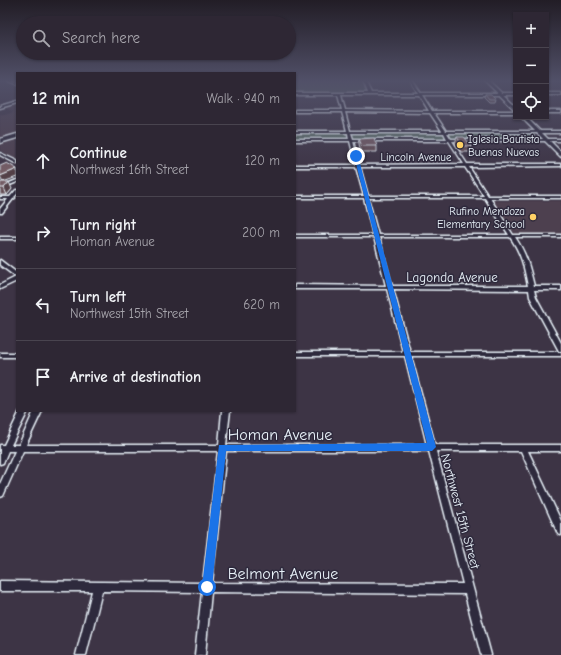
<!DOCTYPE html>
<html lang="en">
<head>
<meta charset="utf-8">
<style>
  body { margin:0; font-family:"Comic Neue",sans-serif; background:#3a3340; color:#f1f3f6 }
  .controls { position:absolute; right:12px; top:12px; display:grid; overflow:hidden; border-radius:0px; box-shadow:0 1px 3px #0004 }
  .controls button { width:36px; height:36px; display:grid; place-items:center; padding:0; border:0; border-bottom:1px solid #49444f; background:#2e2734; color:#f1f3f6; font:20px sans-serif }
  .stop { position:absolute; width:12px; height:12px; margin:-9px; border:3px solid #1a73e8; border-radius:50%; background:#fff }
  .stop.end { background:#1a73e8; border-color:#fff; box-shadow:0 1px 4px #0008 }
  .list { margin:0; padding:0; list-style:none }
  h2 { display:flex; justify-content:space-between; align-items:center; height:52px; margin:0; padding:0 16px; font-size:17px }
  h2 small { font-size:13px; font-weight:400; color:#a7a5ac }
  .list li { display:grid; grid-template-columns:26px 1fr auto; gap:12px; align-items:center; box-sizing:border-box; height:72px; padding:0 16px; border-top:1px solid #49444f }
  .list b { display:block; font-size:15px; white-space:nowrap }
  .list p { margin:0; font-size:13px; white-space:nowrap; color:#a7a5ac }
  .list em { font-size:13px; font-style:normal; color:#a7a5ac }
  .icon { flex:none; width:22px; height:22px; fill:none; stroke:currentColor; stroke-width:2; stroke-linecap:round; stroke-linejoin:round }
  .map { position:relative; flex:none; width:561px; height:655px; overflow:hidden }
  .search { position:absolute; background:#2e2734; box-shadow:0 1px 3px #0004; left:16px; top:16px; width:280px; height:44px; display:flex; align-items:center; gap:10px; box-sizing:border-box; padding:0 14px; border-radius:22px; color:#a7a5ac; font-size:15px }
  .panel { position:absolute; background:#2e2734; box-shadow:0 1px 3px #0004; left:16px; top:72px; width:280px; height:340px; border-radius:0px }
  .map>svg:first-child { display:block }
  .built { fill:#4e404f }
  .green { fill:#5c6e67; stroke:#a2b0b0 }
  .lines { fill:none; stroke-linecap:round; stroke-linejoin:round }
  .street-casing { stroke:#e8f1f8; stroke-width:3 }
  .secondary-casing { stroke:#e8f1f8; stroke-width:3 }
  .street { fill:#2f2a3d; fill-rule:evenodd }
  .secondary { fill:#2f2a3d; fill-rule:evenodd }
  .wall { fill:#655057; stroke:#e8f1f8 }
  .shaded-wall { fill:#524147; stroke:#e8f1f8 }
  .building { fill:#755d65; stroke:#e8f1f8 }
  .route { fill:#1a73e8 }
  .poi-dot { fill:#ffd166; stroke:#2f2a3d; stroke-width:1.5 }
  .labels { text-anchor:middle; stroke-width:3; stroke-linejoin:round; paint-order:stroke }
  .far-poi-label { font-size:11px; fill:#e8f1f8; stroke:#2f2a3d; text-anchor:start }
  .far-street-label { font-size:11px; fill:#e8f1f8; stroke:#2f2a3d }
  .street-label { font-size:13px; fill:#e8f1f8; stroke:#2f2a3d }
  .near-street-label { font-size:16px; fill:#e8f1f8; stroke:#2f2a3d }
</style>
</head>
<body>
<div class="map">
<svg width="561" height="655" viewBox="0 0 561 655">
  <rect width="100%" height="100%" fill="#3d3445"/>
  <filter id="ink" filterUnits="userSpaceOnUse"><feTurbulence type="fractalNoise" baseFrequency=".025" numOctaves="2"/><feDisplacementMap in="SourceGraphic" scale="8" xChannelSelector="R" yChannelSelector="G"/><feConvolveMatrix kernelMatrix="1 2 1 2 8 2 1 2 1" color-interpolation-filters="sRGB"/></filter>
  <g filter="url(#ink)">
    <!-- built -->
    <path class="built" d="M 17,104 L 17,134 L 0,139 L 0,114 L 5,115 L 14,112 L 5,107 Z
      M 17,138 L 17,160 L 0,150 L 0,143 Z
      M 493,201 L 561,201 L 561,234 L 515,234 Z"/>
    <!-- green -->
    <path class="green" d="M 295,80 L 363,80 L 368,93 L 295,93 Z
      M 295,133 L 526,133 L 535,136 L 536,138 L 295,139 Z"/>
    <g class="lines">
      <defs>
        <path id="street" d="M 7,80 L 10,80 L 17,82 L 17,84 Z
          M 363,80 L 365,80 L 371,93 L 418,93 L 410,80 L 412,80 L 421,93 L 516,93 L 516,95 L 422,95 L 432,111 L 516,111 L 516,113 L 434,113 L 446,131 L 561,131 L 561,133 L 447,133 L 451,139 L 561,139 L 561,141 L 452,141 L 467,164 L 561,164 L 561,166 L 469,167 L 488,196 L 561,196 L 561,198 L 490,198 L 513,235 L 561,235 L 561,237 L 515,237 C 527,255 529,266 534,286 L 561,286 L 561,290 L 534,290 L 536,297 L 561,343 L 561,351 L 559,351 L 530,297 L 529,290 L 393,289 L 410,352 L 561,352 L 561,356 L 411,356 L 435,445 L 561,445 L 561,451 L 528,451 L 561,521 L 561,535 L 558,534 L 521,451 L 436,451 L 491,655 L 481,655 L 465,594 L 211,592 L 205,655 L 195,655 L 202,592 L 102,591 L 86,655 L 76,655 L 92,591 L 0,591 L 0,581 L 203,583 L 218,451 L 23,451 L 3,496 L 0,497 L 0,484 L 15,451 L 8,451 L 3,463 L 0,464 L 0,445 L 4,445 L 20,411 L 28,411 L 11,445 L 19,445 L 34,411 L 42,411 L 26,445 L 219,445 L 222,411 L 230,411 L 226,445 L 427,445 L 405,356 L 295,356 L 295,352 L 403,352 L 387,289 L 295,289 L 295,285 L 386,286 L 374,237 L 295,237 L 295,235 L 373,235 L 364,198 L 295,198 L 295,196 L 364,196 L 356,167 L 295,167 L 295,165 L 356,165 L 350,141 L 295,141 L 295,139 L 349,139 L 348,133 L 295,133 L 295,131 L 347,131 L 342,112 L 295,112 L 295,110 L 342,110 L 338,95 L 295,95 L 295,93 L 368,93 ZM 341,95 L 419,95 L 429,111 L 345,110 ZM 345,112 L 430,113 L 442,131 L 350,131 ZM 351,133 L 444,133 L 447,139 L 353,139 ZM 353,141 L 449,141 L 464,164 L 359,165 ZM 360,167 L 465,167 L 484,196 L 368,196 ZM 368,198 L 485,198 L 509,235 L 378,235 ZM 379,237 L 510,237 C 522,255 524,266 528,286 L 392,286 ZM 226,451 L 429,451 L 463,584 L 212,583 Z
          M 546,93 L 561,93 L 561,95 L 546,95 Z
          M 17,101 L 17,103 L 0,108 L 0,106 Z
          M 546,111 L 561,111 L 561,113 L 546,113 Z
          M 0,153 L 17,161 L 17,164 L 0,155 Z
          M 17,180 L 17,182 L 0,189 L 0,187 Z
          M 16,190 L 17,190 L 17,194 L 14,197 L 15,198 L 13,199 L 2,213 L 0,213 L 0,209 L 8,199 L 0,199 L 0,197 L 10,197 Z
          M 0,237 L 17,237 L 17,239 L 0,239 Z
          M 0,260 L 17,273 L 17,281 L 0,289 L 0,285 L 16,277 L 0,265 Z
          M 0,353 L 17,353 L 17,357 L 0,357 Z"/>
        <path id="secondary" d="M 484,80 L 488,80 L 516,107 L 516,111 Z
          M 521,117 L 526,117 L 561,152 L 561,157 Z
          M 17,134 L 17,138 L 0,143 L 0,139 Z"/>
      </defs>
      <!-- street casing -->
      <use href="#street" class="street-casing"/>
      <!-- secondary casing -->
      <use href="#secondary" class="secondary-casing"/>
      <!-- street -->
      <use href="#street" class="street"/>
      <!-- secondary -->
      <use href="#secondary" class="secondary"/>
    </g>
    <!-- wall -->
    <path class="wall" d="M 485,94 L 496,99 L 495,102 L 489,102 L 484,97 Z
      M 457,137 L 472,146 L 470,152 L 461,152 L 455,143 Z
      M 359,139 L 377,146 L 377,152 L 361,152 L 359,144 Z
      M 0,184 L 12,189 L 7,195 L 0,195 Z"/>
    <!-- shaded-wall -->
    <path class="shaded-wall" d="M 17,169 L 17,177 L 3,182 L 0,176 Z
      M 9,182 L 12,189 L 7,195 L 4,188 Z"/>
    <!-- building -->
    <path class="building" d="M 485,94 L 491,94 L 496,99 L 489,99 Z
      M 457,137 L 464,137 L 472,146 L 463,146 Z
      M 374,138 L 377,146 L 362,146 L 359,139 Z
      M 7,163 L 17,169 L 0,176 L 0,166 Z
      M 1,182 L 9,182 L 4,188 L 0,188 L 0,184 Z"/>
  </g>
  <!-- sky -->
  <linearGradient id="sky" x2="0" y2="1"><stop stop-color="#221d26"/><stop offset="0.47" stop-color="#515068"/><stop offset="1" stop-color="#515068" stop-opacity="0"/></linearGradient>
  <rect width="561" height="172" fill="url(#sky)"/>
  <!-- route -->
  <path class="route" d="M 356,155 L 358,156 L 436,447 L 432,451 L 226,451 L 212,587 L 211,591 L 207,592 L 203,591 L 202,587 L 219,445 L 427,443 L 354,156 Z"/>
  <!-- markers -->
  <g class="poi-dot">
    <circle cx="460" cy="145" r="4"/>
    <circle cx="533" cy="217" r="4"/>
  </g>
  <g class="labels">
    <!-- far-poi labels -->
    <g class="far-poi-label">
      <text x="468" y="143">Iglesia Bautista<tspan x="468" dy="13">Buenas Nuevas</tspan></text>
      <text x="525" y="215" text-anchor="end">Rufino Mendoza<tspan x="525" dy="13">Elementary School</tspan></text>
    </g>
    <!-- far-street labels -->
    <g class="far-street-label">
      <text x="416" y="161">Lincoln Avenue</text>
    </g>
    <!-- street labels -->
    <g class="street-label">
      <text x="452" y="282">Lagonda Avenue</text>
      <text transform="translate(461 511) rotate(75)" y="5">Northwest 15th Street</text>
    </g>
    <!-- near-street labels -->
    <g class="near-street-label">
      <text x="280" y="440">Homan Avenue</text>
      <text x="283" y="579">Belmont Avenue</text>
    </g>
  </g>
</svg>
<div class="controls">
<button>+</button>
<button>−</button>
<button><svg class="icon" aria-label="locate" viewBox="0 0 24 24"><circle cx="12" cy="12" r="6"/><path d="M12 2v4M12 18v4M2 12h4M18 12h4"/></svg></button>
</div>
<div class="stop" style="left:207px;top:587px"></div>
<div class="stop end" style="left:356px;top:156px"></div>
<div class="search"><svg class="icon" aria-label="search" viewBox="0 0 24 24"><circle cx="10" cy="10" r="6"/><path d="M15 15l6 6"/></svg>Search here</div>
<section class="panel">
<h2>12 min<small>Walk · 940 m</small></h2>
<ul class="list">
<li><svg class="icon" aria-label="ahead" viewBox="0 0 24 24"><path d="M12 20V5M6 11l6-6 6 6"/></svg><div><b>Continue</b><p>Northwest 16th Street</p></div><em>120 m</em></li>
<li><svg class="icon" aria-label="right" viewBox="0 0 24 24"><path d="M7 20v-9h11M14 6l5 5-5 5"/></svg><div><b>Turn right</b><p>Homan Avenue</p></div><em>200 m</em></li>
<li><svg class="icon" aria-label="left" viewBox="0 0 24 24"><path d="M17 20v-9H6M10 6l-5 5 5 5"/></svg><div><b>Turn left</b><p>Northwest 15th Street</p></div><em>620 m</em></li>
<li><svg class="icon" aria-label="arrive" viewBox="0 0 24 24"><path d="M6 21V4h12l-3 4 3 4H6"/></svg><div><b>Arrive at destination</b></div></li>
</ul>
</section>
</div>
</body>
</html>
